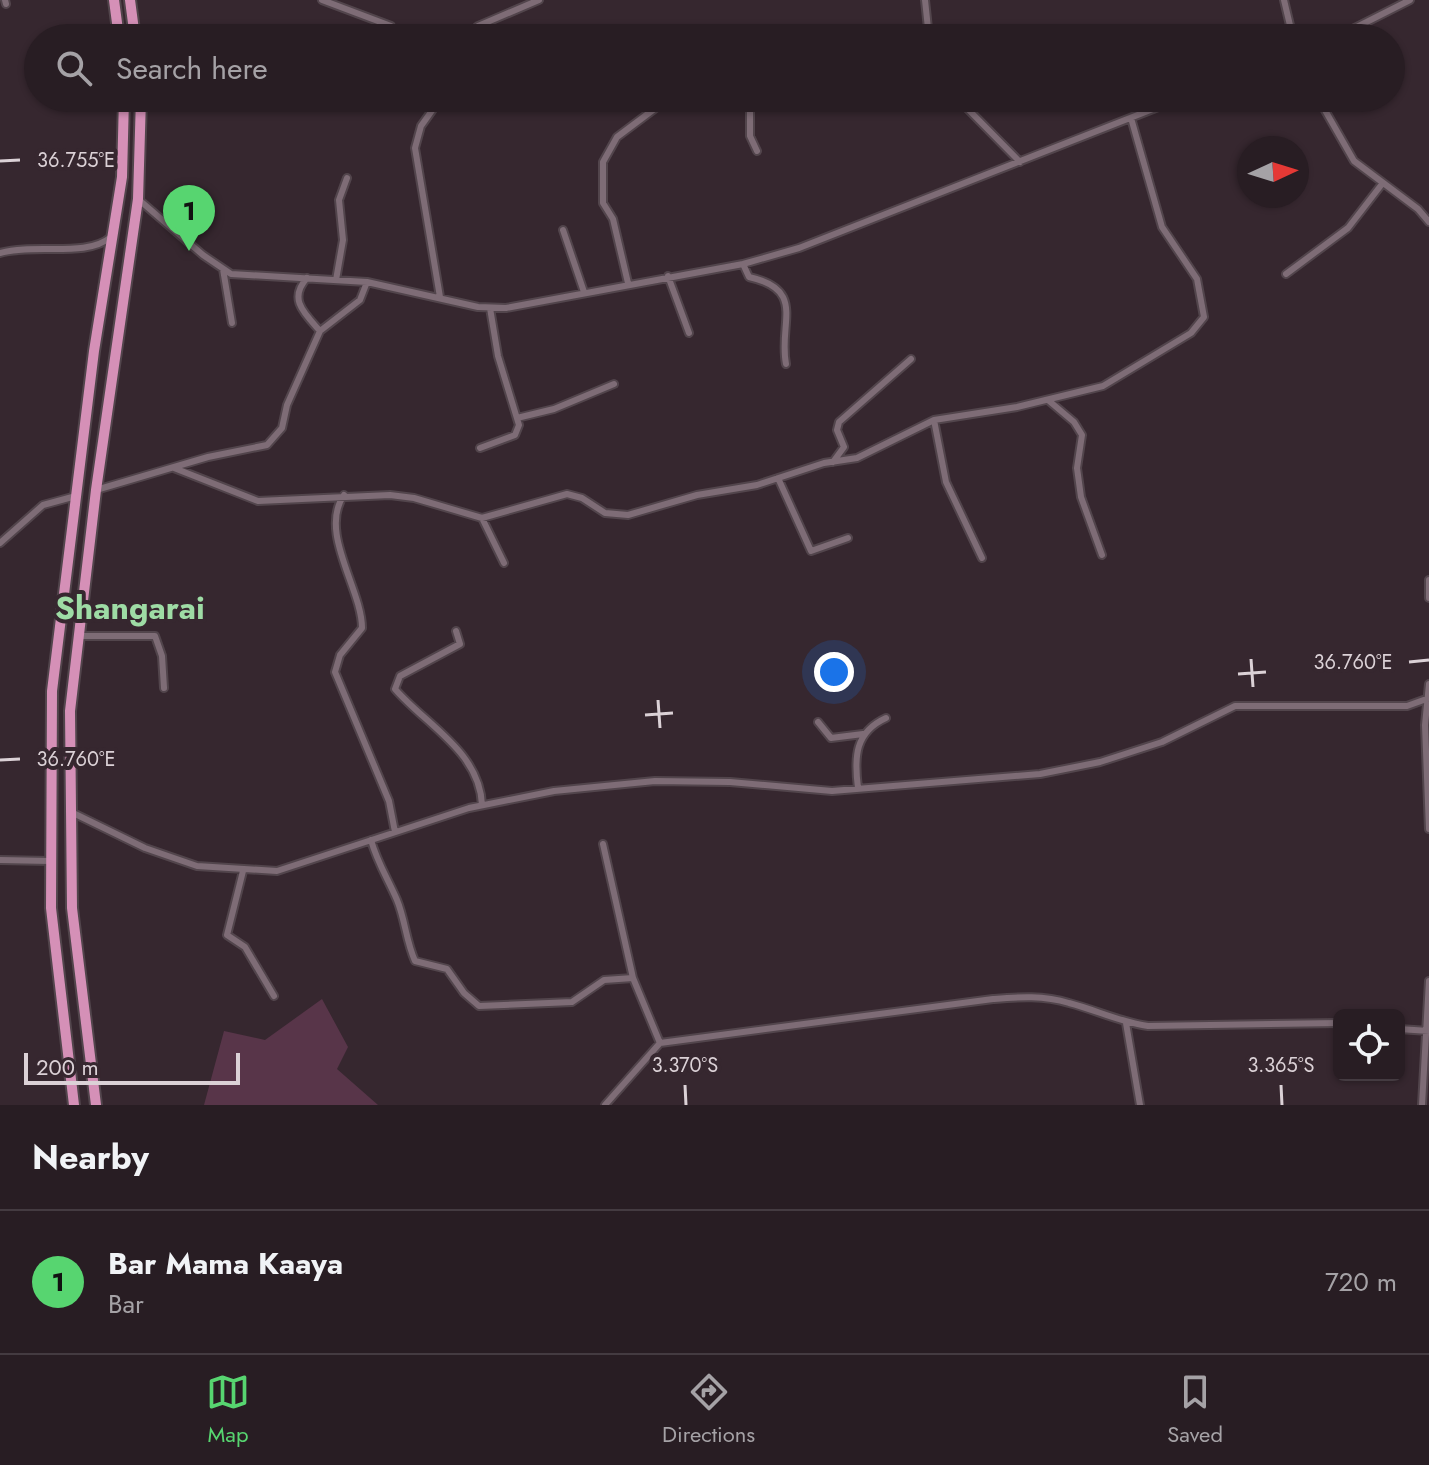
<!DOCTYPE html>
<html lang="en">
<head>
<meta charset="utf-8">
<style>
  body { margin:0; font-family:Jost,sans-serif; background:#30262b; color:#f1f3f6 }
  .controls { position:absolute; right:24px; bottom:24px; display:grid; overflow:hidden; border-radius:12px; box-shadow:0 2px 6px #0004 }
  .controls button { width:72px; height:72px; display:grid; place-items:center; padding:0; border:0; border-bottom:2px solid #443b41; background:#281d23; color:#f1f3f6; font:40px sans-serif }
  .compass { position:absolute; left:1237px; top:136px; width:72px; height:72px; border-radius:50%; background:#281d23; box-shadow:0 2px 6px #0004; rotate:86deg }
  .scale { position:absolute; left:24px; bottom:20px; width:216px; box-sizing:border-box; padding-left:8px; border:4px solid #dbd1d6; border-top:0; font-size:22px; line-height:28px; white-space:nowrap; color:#dbd1d6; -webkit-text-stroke:6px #36272f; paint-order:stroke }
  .you { position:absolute; left:834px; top:672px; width:28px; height:28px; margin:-20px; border:6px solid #fff; border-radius:50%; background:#1a73e8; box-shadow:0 0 0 12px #1a73e833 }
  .badge { display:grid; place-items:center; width:52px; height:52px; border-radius:50%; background:#57d570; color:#111; font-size:26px; font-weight:700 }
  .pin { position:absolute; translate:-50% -66px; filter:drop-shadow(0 2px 4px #0008) }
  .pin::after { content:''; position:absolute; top:42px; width:28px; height:24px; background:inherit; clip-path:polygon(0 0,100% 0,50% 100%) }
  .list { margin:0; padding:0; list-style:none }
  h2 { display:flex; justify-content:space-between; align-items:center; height:104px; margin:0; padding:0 32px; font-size:34px }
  h2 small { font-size:26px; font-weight:400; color:#a5a2a6 }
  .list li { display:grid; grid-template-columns:52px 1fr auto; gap:24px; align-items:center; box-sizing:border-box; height:144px; padding:0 32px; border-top:2px solid #443b41 }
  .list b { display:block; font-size:30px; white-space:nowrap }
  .list p { margin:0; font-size:26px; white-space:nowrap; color:#a5a2a6 }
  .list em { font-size:26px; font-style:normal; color:#a5a2a6 }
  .icon { flex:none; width:44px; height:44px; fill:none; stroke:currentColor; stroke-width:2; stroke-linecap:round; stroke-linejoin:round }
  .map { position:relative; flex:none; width:1429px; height:1105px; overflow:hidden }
  .search { position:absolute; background:#281d23; box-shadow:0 2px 6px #0004; left:24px; right:24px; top:24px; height:88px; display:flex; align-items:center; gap:20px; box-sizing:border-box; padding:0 28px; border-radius:44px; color:#a5a2a6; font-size:30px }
  .sheet { height:248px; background:#281d23 }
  nav { display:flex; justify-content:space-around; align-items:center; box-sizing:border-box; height:112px; border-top:2px solid #443b41; background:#281d23; font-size:22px; color:#a5a2a6 }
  nav a { display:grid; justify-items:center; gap:4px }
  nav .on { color:#57d570 }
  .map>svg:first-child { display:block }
  .green { fill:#583549 }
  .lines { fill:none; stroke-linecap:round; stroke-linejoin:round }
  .minor-casing { stroke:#52454c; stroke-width:10 }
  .trunk-casing { stroke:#52454c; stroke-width:14 }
  .minor { stroke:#7e6c76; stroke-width:6 }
  .trunk { stroke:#d590b7; stroke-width:10 }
  .ticks { fill:none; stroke:#dbd1d6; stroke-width:3 }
  .labels { text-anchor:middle; stroke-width:8; stroke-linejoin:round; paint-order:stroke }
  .quarter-label { font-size:32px; font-weight:bold; fill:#9edca5; stroke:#36272f }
  .ticks-label { font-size:20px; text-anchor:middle; fill:#dbd1d6; stroke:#36272f; stroke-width:8; stroke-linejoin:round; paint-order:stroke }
</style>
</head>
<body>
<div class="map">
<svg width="1429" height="1105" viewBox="0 0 1429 1105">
  <rect width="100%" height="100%" fill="#36272f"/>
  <!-- green -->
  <path class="green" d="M 322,999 L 348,1047 L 337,1069 L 378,1105 L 204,1105 L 224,1031 L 265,1040 Z"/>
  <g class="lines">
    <defs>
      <path id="minor" d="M 5,0 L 6,4
        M 322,0 L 391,26
        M 925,0 L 929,38
        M 1284,0 L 1293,38
        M 464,38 L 478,26 L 539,0
        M 1335,38 L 1410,0
        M 750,98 L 750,136 L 757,151
        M 957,98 L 1020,162
        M 1318,98 L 1354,161 L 1418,209 L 1429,222
        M 138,199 L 203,255 L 231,274 L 367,282 L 478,307 L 506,308 L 743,264 L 799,248 L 1181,98
        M 563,230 L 584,292
        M 0,253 C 36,243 86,258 111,237
        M 743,264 L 749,277 C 807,290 778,323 786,364
        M 223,269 L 232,323
        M 1286,274 L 1348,228 L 1382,184
        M 668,276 L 689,333
        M 307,278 C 288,299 304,313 320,331
        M 336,280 L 343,240 L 339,200 L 347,178
        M 628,283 L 613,219 L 603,203 L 603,162 L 617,137 L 669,98
        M 440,297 L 415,148 L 421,126 L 441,98
        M 1048,400 L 1074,422 L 1082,435 L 1077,468 L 1081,497 L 1102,555
        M 517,418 L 554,409 L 614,384
        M 934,420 L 946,482 L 982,558
        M 480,448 L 515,435 L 519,425 L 498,356 L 490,308
        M 833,462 L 844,447 L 837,430 L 839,422 L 911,359
        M 174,468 L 258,501 L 390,495 L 414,498 L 482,518 L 567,494 L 582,498 L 605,513 L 628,515 L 697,495 L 757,485 L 824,463 L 857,458 L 934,420 L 1017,407 L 1103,386 L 1191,333 L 1204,317 L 1197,279 L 1162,227 L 1131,118
        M 778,478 L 811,551 L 848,538
        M 96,490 L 208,457 L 267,445 L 282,428 L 287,405 L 320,331 L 360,300 L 367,282
        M 344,495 C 318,532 362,589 362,628 L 340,655 L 335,672 L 389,801 L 395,832
        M 482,518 L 504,563
        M 0,543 L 43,505 L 76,496
        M 1429,580 L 1429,598
        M 456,631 L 460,644 L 400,676 L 395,689 C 426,725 480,752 482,805
        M 77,636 L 155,636 L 162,656 L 164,688
        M 1429,684 L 1425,725 L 1429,829
        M 818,722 L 831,738 L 863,734
        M 858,788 C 854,757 855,732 886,718
        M 69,811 L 145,848 L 197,866 L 277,871 L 469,808 L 554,791 L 655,781 L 730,782 L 832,791 L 1040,774 L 1100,762 L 1162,742 L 1235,706 L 1407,706 L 1429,698
        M 371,840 C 377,862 388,879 397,900 C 405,919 406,941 415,961 L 447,969 L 464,993 L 479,1006 L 572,1002 L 604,980 L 633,978
        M 603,844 L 633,978 L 660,1043
        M 0,860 L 50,861
        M 243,871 L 227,935 L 245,947 L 274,996
        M 1126,1023 L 1140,1105
        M 1399,1029 L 1429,1031
        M 605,1105 L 660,1043 L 993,999 C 1019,997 1043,995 1069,1003 C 1096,1010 1120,1022 1148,1026 L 1339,1023
        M 1422,1105 L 1429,981"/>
      <path id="trunk" d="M 114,0 L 119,38
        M 130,0 L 135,38
        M 74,1105 L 51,908 L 52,691 L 94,351 L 122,177 L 124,98
        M 96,1105 L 72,908 L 70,711 L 96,490 L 138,199 L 141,98"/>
    </defs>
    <!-- minor casing -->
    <use href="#minor" class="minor-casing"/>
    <!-- trunk casing -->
    <use href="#trunk" class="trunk-casing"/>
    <!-- minor -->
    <use href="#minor" class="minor"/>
    <!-- trunk -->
    <use href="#trunk" class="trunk"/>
  </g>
  <!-- ticks -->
  <path class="ticks" d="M 0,161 L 20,160M 1251,659 L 1253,687M 1409,662 L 1429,660M 1238,674 L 1266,672M 658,700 L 660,728M 645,715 L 673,713M 0,760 L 20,759M 685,1085 L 686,1105M 1281,1085 L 1282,1105"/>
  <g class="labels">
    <!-- quarter labels -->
    <g class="quarter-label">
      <text x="130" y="619">Shangarai</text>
    </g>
  </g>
  <g class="ticks-label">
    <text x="76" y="167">36.755°E</text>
    <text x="1353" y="669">36.760°E</text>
    <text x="76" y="766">36.760°E</text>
    <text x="685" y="1072">3.370°S</text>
    <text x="1281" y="1072">3.365°S</text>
  </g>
</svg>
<div class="controls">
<button><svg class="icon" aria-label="locate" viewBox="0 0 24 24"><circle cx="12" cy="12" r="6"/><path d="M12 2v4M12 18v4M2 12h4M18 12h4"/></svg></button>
</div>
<svg class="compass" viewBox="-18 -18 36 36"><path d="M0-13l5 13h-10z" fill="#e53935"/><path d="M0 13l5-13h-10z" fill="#a5a2a6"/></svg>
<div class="scale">200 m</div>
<div class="you"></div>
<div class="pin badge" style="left:189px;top:251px">1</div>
<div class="search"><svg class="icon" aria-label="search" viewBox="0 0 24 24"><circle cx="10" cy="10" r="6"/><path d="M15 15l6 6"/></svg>Search here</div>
</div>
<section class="sheet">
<h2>Nearby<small></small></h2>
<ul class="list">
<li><span class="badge">1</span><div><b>Bar Mama Kaaya</b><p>Bar</p></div><em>720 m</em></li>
</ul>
</section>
<nav>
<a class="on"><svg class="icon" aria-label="map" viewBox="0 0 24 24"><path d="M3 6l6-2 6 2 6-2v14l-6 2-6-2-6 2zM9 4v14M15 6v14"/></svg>Map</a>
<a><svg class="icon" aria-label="directions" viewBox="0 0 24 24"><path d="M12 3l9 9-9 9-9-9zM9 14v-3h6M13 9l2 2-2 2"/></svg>Directions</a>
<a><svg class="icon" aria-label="saved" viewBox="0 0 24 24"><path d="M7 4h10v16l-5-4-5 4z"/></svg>Saved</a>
</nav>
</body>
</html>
